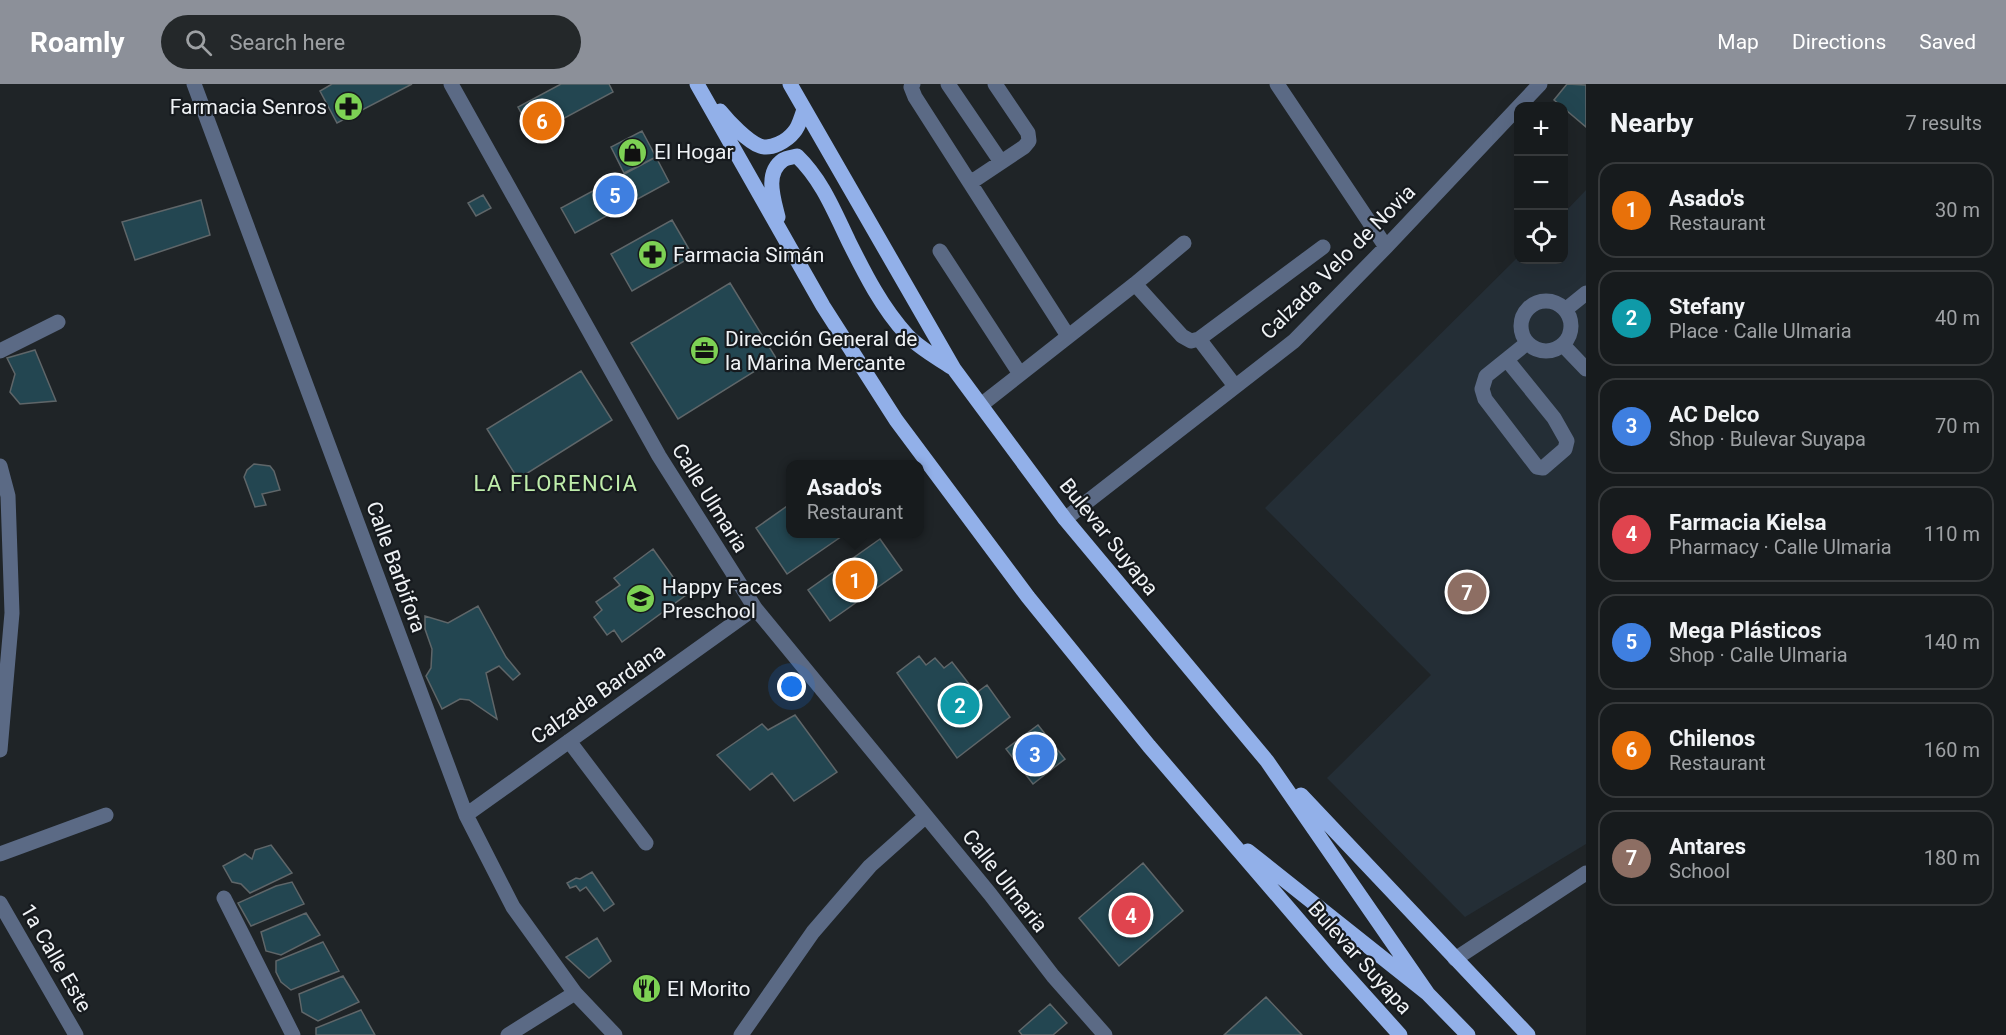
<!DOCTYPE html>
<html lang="en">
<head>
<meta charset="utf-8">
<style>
  body { margin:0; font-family:Roboto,sans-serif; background:#24282a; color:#f1f3f6 }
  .controls { position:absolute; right:18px; top:18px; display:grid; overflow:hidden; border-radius:12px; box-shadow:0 6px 24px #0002 }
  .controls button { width:54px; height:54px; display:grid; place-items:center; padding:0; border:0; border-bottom:2px solid #36393b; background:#171b1d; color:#f1f3f6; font:30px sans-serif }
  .you { position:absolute; left:792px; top:603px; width:21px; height:21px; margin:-15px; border:4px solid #fff; border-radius:50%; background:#1a73e8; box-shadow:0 0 0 9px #1a73e833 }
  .badge { display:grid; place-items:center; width:39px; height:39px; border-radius:50%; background:#8c9099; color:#fff; font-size:20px; font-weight:700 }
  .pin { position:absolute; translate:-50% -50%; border:3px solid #fff; box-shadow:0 2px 6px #0006 }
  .popup { position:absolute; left:786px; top:376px; width:138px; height:78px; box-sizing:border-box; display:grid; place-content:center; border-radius:12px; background:#171b1d; filter:drop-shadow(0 2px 4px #0005); font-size:20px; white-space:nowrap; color:#9ea1a4 }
  .popup b { font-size:22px; color:#f1f3f6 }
  .popup::after { content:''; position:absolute; left:50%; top:100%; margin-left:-12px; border:12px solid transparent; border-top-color:#171b1d }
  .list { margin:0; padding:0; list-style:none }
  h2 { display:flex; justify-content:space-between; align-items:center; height:78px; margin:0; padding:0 24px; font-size:26px }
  h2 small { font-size:20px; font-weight:400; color:#9ea1a4 }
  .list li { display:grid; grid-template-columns:39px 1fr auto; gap:18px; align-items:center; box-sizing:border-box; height:96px; margin:0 12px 12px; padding:0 12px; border:2px solid #36393b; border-radius:18px }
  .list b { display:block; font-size:22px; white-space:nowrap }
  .list p { margin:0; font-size:20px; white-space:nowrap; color:#9ea1a4 }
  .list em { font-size:20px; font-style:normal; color:#9ea1a4 }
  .icon { flex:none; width:33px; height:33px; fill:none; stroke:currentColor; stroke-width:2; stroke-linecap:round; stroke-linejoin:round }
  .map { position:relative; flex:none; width:1586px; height:951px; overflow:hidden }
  header { display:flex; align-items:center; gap:36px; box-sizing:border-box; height:84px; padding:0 30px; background:#8c9099; color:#fff }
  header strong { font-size:28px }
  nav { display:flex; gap:33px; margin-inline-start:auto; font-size:21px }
  .search { width:420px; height:54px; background:#24282a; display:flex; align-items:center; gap:15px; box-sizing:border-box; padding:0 21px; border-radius:33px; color:#9ea1a4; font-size:22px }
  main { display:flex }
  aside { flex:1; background:#171b1d }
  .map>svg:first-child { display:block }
  .built { fill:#242e36 }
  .building { fill:#234651; stroke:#5f6669; stroke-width:1.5 }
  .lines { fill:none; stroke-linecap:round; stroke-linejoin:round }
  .minor { stroke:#5b6a85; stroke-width:15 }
  .major { stroke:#92b0e9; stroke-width:15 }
  .labels { text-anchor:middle; stroke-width:4.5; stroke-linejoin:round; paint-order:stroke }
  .poi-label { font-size:21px; fill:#eff2f5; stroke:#161a1e; text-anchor:start }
  .street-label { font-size:21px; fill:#eff2f5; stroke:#161a1e }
  .neighbourhood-label { font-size:22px; letter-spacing:1.5px; fill:#bfedab; stroke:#161a1e }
</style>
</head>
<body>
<header>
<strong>Roamly</strong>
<div class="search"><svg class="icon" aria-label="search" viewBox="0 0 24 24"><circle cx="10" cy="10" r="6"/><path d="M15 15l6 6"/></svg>Search here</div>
<nav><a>Map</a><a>Directions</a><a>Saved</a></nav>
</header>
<main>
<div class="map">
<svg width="1586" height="951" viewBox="0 0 1586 951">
  <rect width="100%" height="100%" fill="#1f2427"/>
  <!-- built -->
  <path class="built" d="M 1586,106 L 1586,760 L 1465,833 L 1327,694 L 1431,591 L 1265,424 L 1518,173 L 1518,176 L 1564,176 L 1564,129 Z"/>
  <!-- building -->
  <path class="building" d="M 332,0 L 412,0 L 337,39 L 320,7 Z
    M 561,0 L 609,0 L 613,8 L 533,51 L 518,23 Z
    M 1567,0 L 1586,1 L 1586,43 L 1554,16 Z
    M 642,47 L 656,73 L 624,89 L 611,63 Z
    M 656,73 L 669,98 L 575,149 L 561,124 Z
    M 483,111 L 491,124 L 476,132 L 468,119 Z
    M 201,116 L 210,151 L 135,176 L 122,138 Z
    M 672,136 L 693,172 L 632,207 L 611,170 Z
    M 730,199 L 776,274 L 678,335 L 631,259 Z
    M 35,266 L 56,317 L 20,320 L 10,308 L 15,290 L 7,274 Z
    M 581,287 L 612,336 L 518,395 L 487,345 Z
    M 254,380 L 270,382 L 274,387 L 280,406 L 262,410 L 266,421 L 255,423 L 244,393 L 247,386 Z
    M 790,420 L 790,450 L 845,450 L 787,490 L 756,444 Z
    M 880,455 L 902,486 L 830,537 L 808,506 Z
    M 653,465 L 686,511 L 622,558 L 614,546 L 607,551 L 594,533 L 602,526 L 596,518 L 620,501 L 614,494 Z
    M 478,522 L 506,573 L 520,590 L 513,596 L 499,582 L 486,589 L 497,635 L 469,616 L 460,615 L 442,625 L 426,592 L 431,584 L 432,565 L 425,545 L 425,532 L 448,539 Z
    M 919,572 L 926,581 L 935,574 L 944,584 L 952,578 L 976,609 L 987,601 L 1010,633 L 957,674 L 897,589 Z
    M 795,631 L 837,688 L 794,717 L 772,689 L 750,706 L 717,671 L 762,640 L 768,646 Z
    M 1038,641 L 1065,675 L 1033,700 L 1006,665 Z
    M 271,761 L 292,789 L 250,809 L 241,800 L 232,798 L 223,782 L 245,770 L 252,775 L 255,766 Z
    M 1143,779 L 1183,827 L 1119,882 L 1079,834 Z
    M 592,788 L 614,820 L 604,827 L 586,803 L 580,807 L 576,802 L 570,804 L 567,799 L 576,794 L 580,795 Z
    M 292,798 L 304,820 L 251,842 L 238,819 L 276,802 Z
    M 306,829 L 320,851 L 281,871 L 266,867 L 261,848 Z
    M 597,854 L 611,877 L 589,894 L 566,873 Z
    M 323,858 L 339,887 L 291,906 L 281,898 L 276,888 L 276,877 Z
    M 343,892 L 359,918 L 318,937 L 302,928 L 299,910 Z
    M 1266,913 L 1302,951 L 1224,951 Z
    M 1050,920 L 1067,939 L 1053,951 L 1022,951 L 1019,947 Z
    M 361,926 L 375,951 L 316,951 L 316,944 Z"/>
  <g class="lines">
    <!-- minor -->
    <path class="minor" d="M 194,0 L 466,731 L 513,823 L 575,909 L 615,951
      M 451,0 L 659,372 L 755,524 L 990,810 L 1053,892 L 1105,951
      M 913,0 L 911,3 L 915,13 L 1068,252
      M 948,0 L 1001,78
      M 1277,0 L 1386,163
      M 970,99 L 1024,63 L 1029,57 L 1028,49 L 995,0
      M 940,167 L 1020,290
      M 1135,200 L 1182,252 L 1191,257 L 1199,255 L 1323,163
      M1521 242a25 25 0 1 1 50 0a25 25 0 1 1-50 0Z
      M 1565,226 L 1586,209
      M 1199,255 L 1235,302
      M 1563,261 L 1586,285
      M 0,267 L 58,238
      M 1507,276 L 1554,334 L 1567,357 L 1565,365 L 1543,384 L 1537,383 L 1485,315 L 1482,305 L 1486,292 L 1527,259
      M 981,321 L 1135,200 L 1184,159
      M 0,382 L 8,412 L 12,529 L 0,666
      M 1065,435 L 1294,257 L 1386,163 L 1540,0
      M 569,657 L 646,759
      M 466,731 L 755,524
      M 0,770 L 106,731
      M 224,814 L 293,951
      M 0,819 L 76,951
      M 1455,875 L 1586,789
      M 508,951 L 575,909
      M 741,951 L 813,848 L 870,782 L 926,732"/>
    <!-- major -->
    <path class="major" d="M 697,0 L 823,222 L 896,336 L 1028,513 L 1149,662 L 1338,882 L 1400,951
      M 790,0 L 954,285 L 1065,435 L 1267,677 L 1428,910
      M 720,27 C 728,37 748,58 760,62 C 771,66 787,57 794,48 C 799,43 801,33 804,26
      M 778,133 C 774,116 764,89 783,76 C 786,74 793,73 797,72 C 822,96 834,127 849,158 C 865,190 882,224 907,251 C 919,264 936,273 951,283
      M 1301,711 L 1528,951
      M 1248,767 L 1428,910 L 1468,951"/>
  </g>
  <!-- icons -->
  <defs>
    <symbol id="pharmacy-disc" viewBox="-11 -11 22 22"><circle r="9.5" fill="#7dd154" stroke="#161a1e"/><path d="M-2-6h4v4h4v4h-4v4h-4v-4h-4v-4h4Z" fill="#111"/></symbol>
    <symbol id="shop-disc" viewBox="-11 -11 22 22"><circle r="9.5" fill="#7dd154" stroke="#161a1e"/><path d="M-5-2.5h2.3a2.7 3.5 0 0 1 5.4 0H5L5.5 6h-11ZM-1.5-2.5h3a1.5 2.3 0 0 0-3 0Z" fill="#111"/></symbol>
    <symbol id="office-disc" viewBox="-11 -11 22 22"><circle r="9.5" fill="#7dd154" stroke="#161a1e"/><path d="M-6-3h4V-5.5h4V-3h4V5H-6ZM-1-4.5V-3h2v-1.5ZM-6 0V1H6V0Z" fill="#111"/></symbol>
    <symbol id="school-disc" viewBox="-11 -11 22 22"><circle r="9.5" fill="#7dd154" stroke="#161a1e"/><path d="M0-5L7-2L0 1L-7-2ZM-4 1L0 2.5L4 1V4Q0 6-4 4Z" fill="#111"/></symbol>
    <symbol id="restaurant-disc" viewBox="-11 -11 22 22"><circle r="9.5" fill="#7dd154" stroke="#161a1e"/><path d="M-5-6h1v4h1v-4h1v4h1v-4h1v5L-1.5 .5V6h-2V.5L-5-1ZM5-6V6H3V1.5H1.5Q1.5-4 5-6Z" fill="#111"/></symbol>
  </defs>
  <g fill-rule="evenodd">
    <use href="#pharmacy-disc" x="332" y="6" width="33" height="33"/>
    <use href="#shop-disc" x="616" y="52" width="33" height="33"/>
    <use href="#pharmacy-disc" x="636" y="154" width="33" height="33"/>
    <use href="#office-disc" x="688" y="250" width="33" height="33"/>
    <use href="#school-disc" x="624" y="498" width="33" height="33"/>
    <use href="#restaurant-disc" x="630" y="888" width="33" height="33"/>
  </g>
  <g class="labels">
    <!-- poi labels -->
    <g class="poi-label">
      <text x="327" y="30" text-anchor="end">Farmacia Senros</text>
      <text x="654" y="75">El Hogar</text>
      <text x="673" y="178">Farmacia Simán</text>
      <text x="725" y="262">Dirección General de<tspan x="725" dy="24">la Marina Mercante</tspan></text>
      <text x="662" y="510">Happy Faces<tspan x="662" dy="24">Preschool</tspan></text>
      <text x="667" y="912">El Morito</text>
    </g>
    <!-- street labels -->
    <g class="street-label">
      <text transform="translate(1338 178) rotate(-45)" y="7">Calzada Velo de Novia</text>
      <text transform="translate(710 414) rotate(58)" y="7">Calle Ulmaria</text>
      <text transform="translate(1109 453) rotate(51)" y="7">Bulevar Suyapa</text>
      <text transform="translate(396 483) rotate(70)" y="7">Calle Barbifora</text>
      <text transform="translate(598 610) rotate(-35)" y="7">Calzada Bardana</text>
      <text transform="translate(1005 797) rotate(52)" y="7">Calle Ulmaria</text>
      <text transform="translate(56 874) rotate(60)" y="7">1a Calle Este</text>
      <text transform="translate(1360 874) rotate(48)" y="7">Bulevar Suyapa</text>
    </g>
    <!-- neighbourhood labels -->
    <g class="neighbourhood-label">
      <text x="556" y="407">LA FLORENCIA</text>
    </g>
  </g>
</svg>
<div class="controls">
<button>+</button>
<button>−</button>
<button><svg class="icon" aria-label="locate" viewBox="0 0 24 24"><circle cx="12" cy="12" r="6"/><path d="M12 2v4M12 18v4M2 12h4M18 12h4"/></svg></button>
</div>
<div class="you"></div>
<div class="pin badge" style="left:855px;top:496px;background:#e8710a">1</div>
<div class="popup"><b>Asado's</b>Restaurant</div>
<div class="pin badge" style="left:960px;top:621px;background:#0f9aa8">2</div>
<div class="pin badge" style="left:1035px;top:670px;background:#3f7fe0">3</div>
<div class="pin badge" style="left:1131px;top:831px;background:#e0444e">4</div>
<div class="pin badge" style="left:615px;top:111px;background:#3f7fe0">5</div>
<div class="pin badge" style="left:542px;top:37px;background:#e8710a">6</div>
<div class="pin badge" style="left:1467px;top:508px;background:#8d6e63">7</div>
</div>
<aside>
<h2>Nearby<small>7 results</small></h2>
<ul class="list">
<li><span class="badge" style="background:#e8710a">1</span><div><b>Asado's</b><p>Restaurant</p></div><em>30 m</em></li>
<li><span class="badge" style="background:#0f9aa8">2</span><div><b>Stefany</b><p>Place · Calle Ulmaria</p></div><em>40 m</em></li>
<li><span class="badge" style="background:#3f7fe0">3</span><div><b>AC Delco</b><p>Shop · Bulevar Suyapa</p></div><em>70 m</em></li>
<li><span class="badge" style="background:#e0444e">4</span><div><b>Farmacia Kielsa</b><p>Pharmacy · Calle Ulmaria</p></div><em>110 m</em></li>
<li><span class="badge" style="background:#3f7fe0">5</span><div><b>Mega Plásticos</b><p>Shop · Calle Ulmaria</p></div><em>140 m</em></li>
<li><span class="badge" style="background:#e8710a">6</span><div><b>Chilenos</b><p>Restaurant</p></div><em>160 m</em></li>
<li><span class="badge" style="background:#8d6e63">7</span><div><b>Antares</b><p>School</p></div><em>180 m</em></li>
</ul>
</aside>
</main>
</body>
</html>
